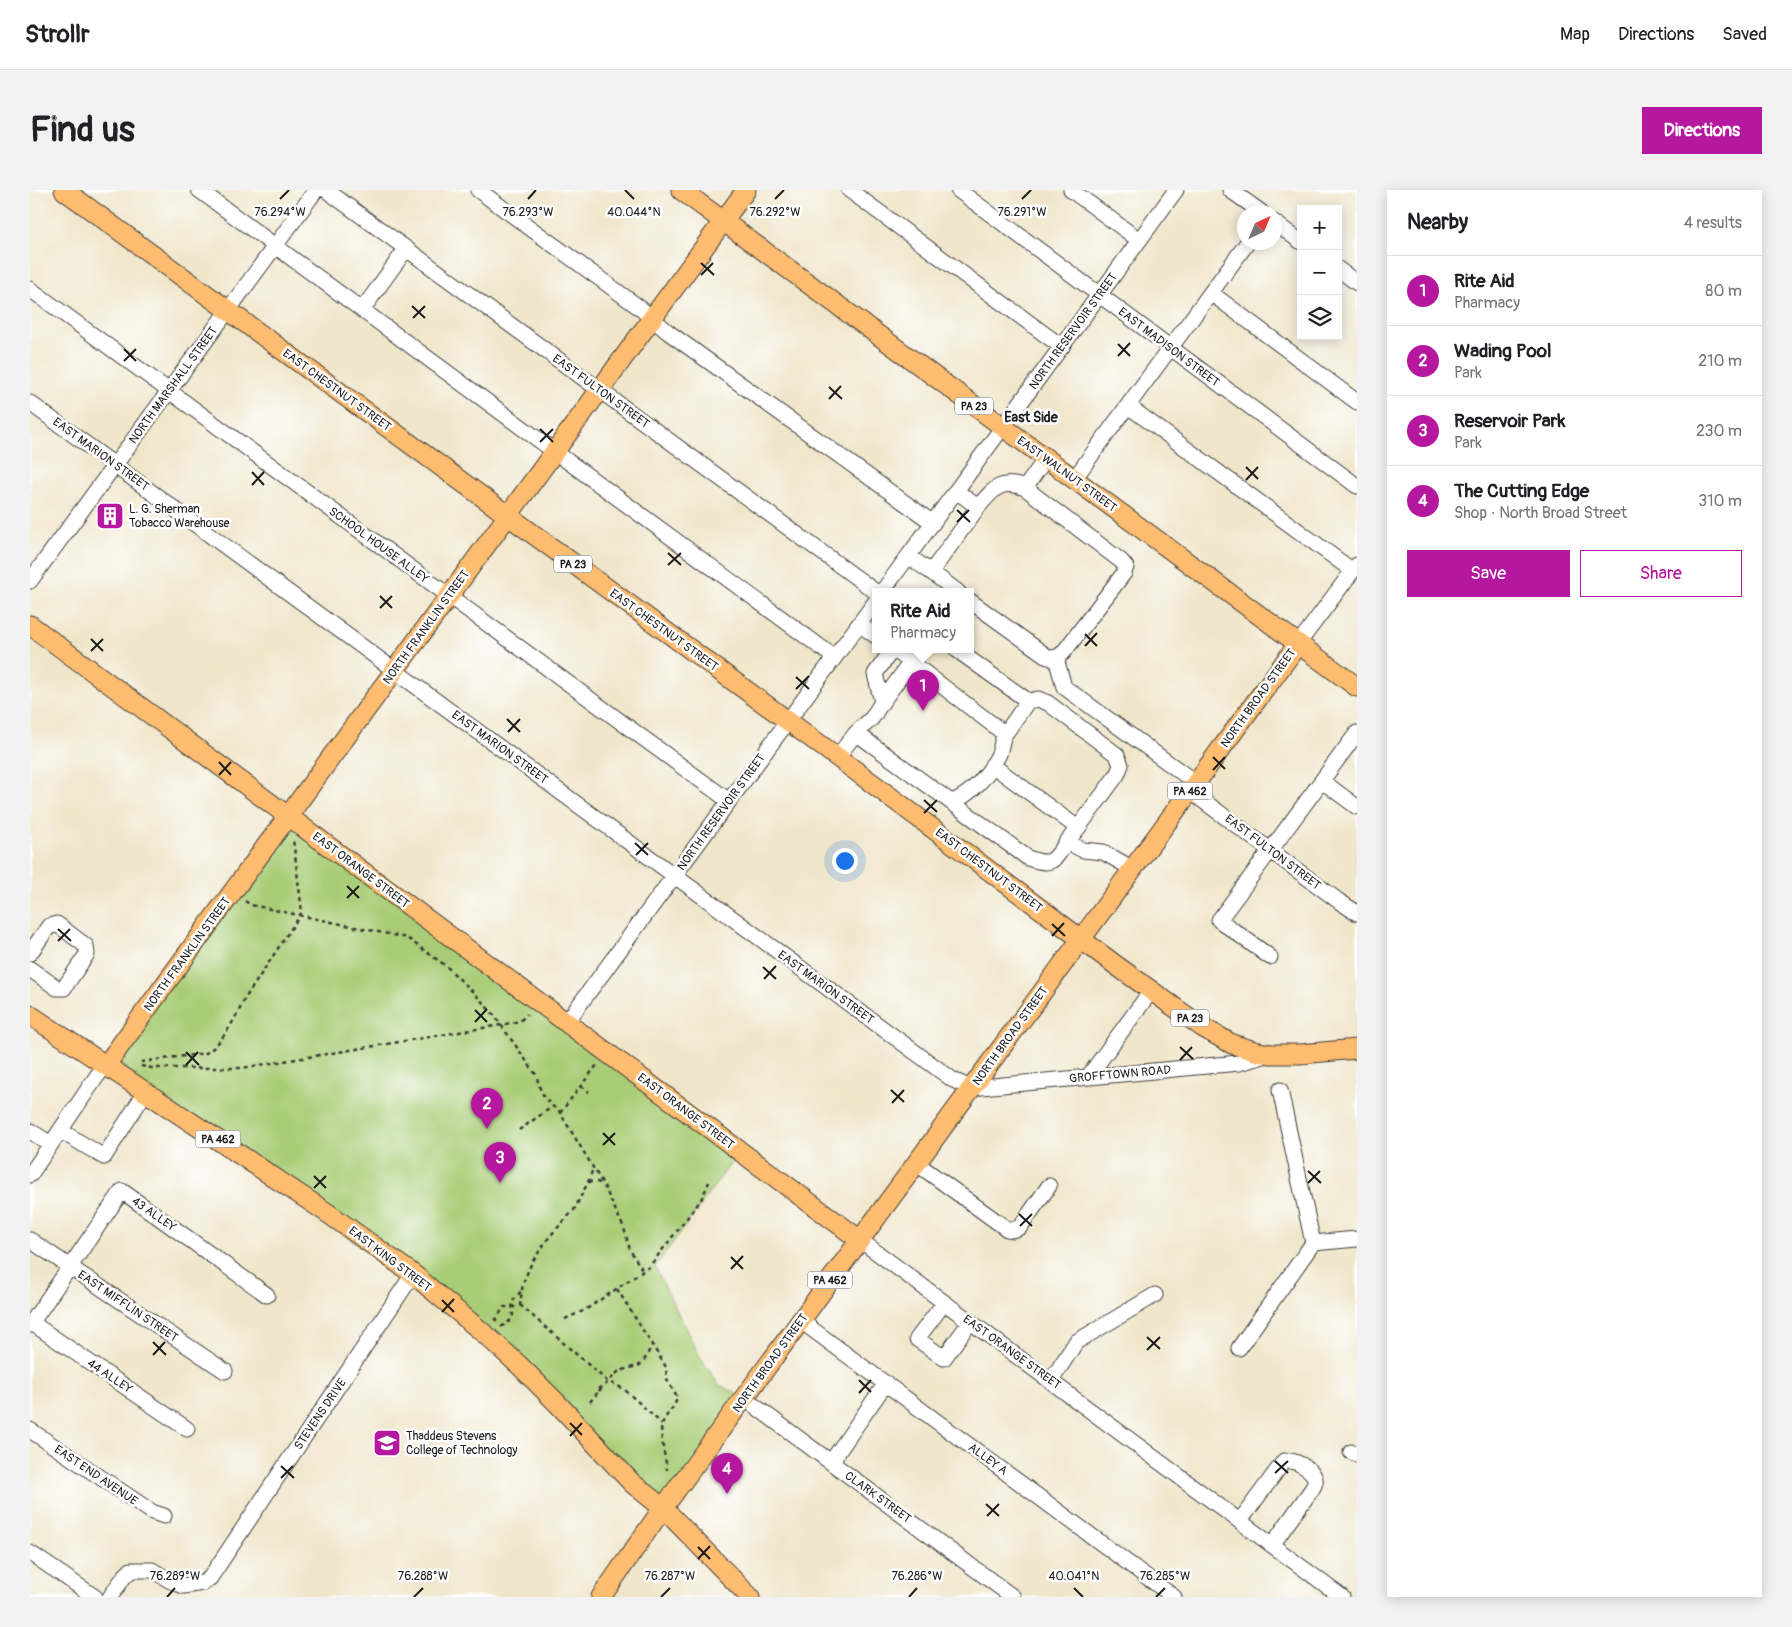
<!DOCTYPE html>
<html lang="en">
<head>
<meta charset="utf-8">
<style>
  body { margin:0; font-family:Pangolin,sans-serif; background:#f2f2f2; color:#202124 }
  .controls { position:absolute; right:15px; top:15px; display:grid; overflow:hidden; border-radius:0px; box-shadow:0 2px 12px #0003 }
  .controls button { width:45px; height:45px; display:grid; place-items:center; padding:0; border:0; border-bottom:1px solid #e0e0e0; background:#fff; color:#202124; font:25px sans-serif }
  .compass { position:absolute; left:1207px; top:15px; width:45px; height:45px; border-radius:50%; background:#fff; box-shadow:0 2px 12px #0003; rotate:44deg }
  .you { position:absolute; left:814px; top:670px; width:18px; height:18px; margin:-12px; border:4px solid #fff; border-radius:50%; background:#1a73e8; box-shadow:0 0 0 8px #1a73e833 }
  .badge { display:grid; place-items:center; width:32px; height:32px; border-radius:50%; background:#b5179e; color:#fff; font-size:16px; font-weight:700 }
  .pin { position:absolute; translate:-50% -41px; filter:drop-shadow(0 1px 2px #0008) }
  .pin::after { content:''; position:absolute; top:26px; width:18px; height:15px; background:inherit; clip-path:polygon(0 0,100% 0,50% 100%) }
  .popup { position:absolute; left:842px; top:398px; width:102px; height:65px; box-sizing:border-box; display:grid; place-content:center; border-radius:0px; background:#fff; filter:drop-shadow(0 1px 4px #0005); font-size:16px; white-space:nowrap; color:#757577 }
  .popup b { font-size:19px; color:#202124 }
  .popup::after { content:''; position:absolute; left:50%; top:100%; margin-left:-10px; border:10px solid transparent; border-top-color:#fff }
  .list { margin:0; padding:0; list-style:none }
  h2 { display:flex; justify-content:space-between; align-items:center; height:65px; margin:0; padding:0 20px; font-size:21px }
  h2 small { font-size:16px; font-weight:400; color:#757577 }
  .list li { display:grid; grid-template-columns:32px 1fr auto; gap:15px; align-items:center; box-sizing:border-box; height:70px; padding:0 20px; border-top:1px solid #e0e0e0 }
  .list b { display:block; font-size:19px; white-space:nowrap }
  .list p { margin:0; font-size:16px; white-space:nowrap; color:#757577 }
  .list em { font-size:16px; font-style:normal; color:#757577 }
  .actions { display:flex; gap:10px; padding:15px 20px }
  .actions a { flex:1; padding:11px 0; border:1px solid #b5179e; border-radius:0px; text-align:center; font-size:18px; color:#b5179e }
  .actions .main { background:#b5179e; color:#fff }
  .icon { flex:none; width:28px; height:28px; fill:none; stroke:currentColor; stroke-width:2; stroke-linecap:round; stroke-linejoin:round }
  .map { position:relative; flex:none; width:1327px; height:1407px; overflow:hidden; border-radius:0px }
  header { display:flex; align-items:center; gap:30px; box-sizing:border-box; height:70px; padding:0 25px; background:#fff; border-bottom:1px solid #e0e0e0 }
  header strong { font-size:24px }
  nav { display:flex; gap:28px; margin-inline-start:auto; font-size:18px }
  .intro { display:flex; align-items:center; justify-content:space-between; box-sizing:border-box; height:120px; padding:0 30px }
  h1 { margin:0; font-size:35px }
  .button { padding:12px 22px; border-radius:0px; background:#b5179e; color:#fff; font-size:18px; font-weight:700 }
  main { display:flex; gap:30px; padding:0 30px }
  aside { flex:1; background:#fff; border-radius:0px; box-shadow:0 2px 12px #0003 }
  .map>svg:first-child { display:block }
  .green { fill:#a9cd76; stroke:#627449 }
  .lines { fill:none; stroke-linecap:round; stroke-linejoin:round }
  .minor-casing { stroke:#3c3a36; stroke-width:17 }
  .major-casing { stroke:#3c3a36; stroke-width:21 }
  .path { stroke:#3c3a36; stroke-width:2.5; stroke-dasharray:4 4; stroke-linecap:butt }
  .minor { stroke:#fff; stroke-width:15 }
  .major { stroke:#febc70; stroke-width:19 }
  .ticks { fill:none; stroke:#1c1c1c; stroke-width:2 }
  .labels { text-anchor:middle; stroke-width:5; stroke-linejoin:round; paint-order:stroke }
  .shield { fill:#fff; stroke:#606060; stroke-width:1 }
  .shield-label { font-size:11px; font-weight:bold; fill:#1c1c1c }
  .street-label { font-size:12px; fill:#1c1c1c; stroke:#fff }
  .poi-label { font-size:12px; fill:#1c1c1c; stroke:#fff; text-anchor:start }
  .neighbourhood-label { font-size:14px; font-weight:bold; fill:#1c1c1c; stroke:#fff }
  .ticks-label { font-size:12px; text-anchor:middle; fill:#1c1c1c; stroke:#fff; stroke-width:5; stroke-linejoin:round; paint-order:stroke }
</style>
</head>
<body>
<header>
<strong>Strollr</strong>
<nav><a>Map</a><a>Directions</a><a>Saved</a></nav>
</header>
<div class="intro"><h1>Find us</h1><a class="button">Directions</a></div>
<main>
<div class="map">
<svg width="1327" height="1407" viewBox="0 0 1327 1407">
  <rect width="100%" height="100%" fill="#fff"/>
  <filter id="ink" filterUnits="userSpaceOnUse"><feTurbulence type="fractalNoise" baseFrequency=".02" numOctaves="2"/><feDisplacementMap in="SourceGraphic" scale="10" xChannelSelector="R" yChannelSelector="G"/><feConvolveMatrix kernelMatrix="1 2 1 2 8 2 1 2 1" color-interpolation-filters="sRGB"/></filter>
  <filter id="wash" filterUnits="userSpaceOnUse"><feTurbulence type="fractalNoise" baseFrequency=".0096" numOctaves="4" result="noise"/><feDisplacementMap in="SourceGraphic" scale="20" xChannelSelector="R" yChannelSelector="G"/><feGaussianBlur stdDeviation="1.12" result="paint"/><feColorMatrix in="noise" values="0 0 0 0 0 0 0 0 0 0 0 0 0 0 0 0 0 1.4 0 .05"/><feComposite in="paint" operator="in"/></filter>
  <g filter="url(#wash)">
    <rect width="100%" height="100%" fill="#f0e6cb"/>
    <!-- green -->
    <path class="green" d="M 257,626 L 710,961 L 625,1077 L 669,1165 L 688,1194 L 714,1208 L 633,1318 L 457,1146 L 76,875 Z"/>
  </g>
  <g filter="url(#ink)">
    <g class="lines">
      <defs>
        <path id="minor" d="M 169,0 L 804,467
          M 296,0 L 846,402
          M 448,0 L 610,118 L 638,142 L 903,333
          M 819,0 L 1032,157
          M 928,0 L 1327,296
          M 1041,0 L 1109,50
          M 1200,0 L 1231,22
          M 1244,32 L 1271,52
          M 1308,79 L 1327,93
          M 0,99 L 699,611
          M 1181,103 L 1327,212
          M 332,120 L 376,59
          M 0,213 L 923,890 L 941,898 L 1209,873 L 1240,864
          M 1098,216 L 1323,381
          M 1044,289 L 1218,52
          M 995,298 L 1016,268
          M 878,366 L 901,382 L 948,317 L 926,301
          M 901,382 L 928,402
          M 0,391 L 286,0
          M 852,402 L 1146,0
          M 940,411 L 1018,467 L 1026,468 L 1033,463 L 1094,383 L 1096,377 L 1091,371 L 995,298 C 970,288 963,300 948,317
          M 829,434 L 846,446
          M 1268,454 L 1327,375
          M 865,460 L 975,544 C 970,552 972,559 968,566 C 958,585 942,604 922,612
          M 927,460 L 998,511 L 1008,509 L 1018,513 L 1087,565 L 1091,575 L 1087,585 L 1048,638
          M 1026,468 L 1034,497 L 1166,593
          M 852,512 L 881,472
          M 826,543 L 842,528 L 852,512 L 845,484 L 862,460
          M 975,544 L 998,511
          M 807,567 L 826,543 L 998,668 C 1023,677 1023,671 1037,652
          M 962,575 L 1048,638 L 1037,652 L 1053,660 L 1073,662 L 1103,679
          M 1292,591 L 1327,617
          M 1160,601 L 1310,712 L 1327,723
          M 0,763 L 19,736 L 27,734 L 56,756 L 57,764 L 34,798 L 27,798 L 0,779
          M 1240,767 L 1189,730 L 1327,543
          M 536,833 L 846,411
          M 1058,887 L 1121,801
          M 1250,900 L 1283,1053
          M 0,941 L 21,954
          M 31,941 L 74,967 L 116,901
          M 886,973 L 977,1039 L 982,1040 L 990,1037 L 1019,996
          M 0,985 L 67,886 L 76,875
          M 0,1050 L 195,1181
          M 830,1050 L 1312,1407
          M 914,1113 L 887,1149 L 914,1168 L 940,1132
          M 771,1131 L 1144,1407
          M 2,1133 L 157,1239
          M 0,1135 L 92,1001 L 237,1105
          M 1209,1158 L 1283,1053 L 1327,1049
          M 1021,1191 L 1046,1152 L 1125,1105
          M 714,1208 L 983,1407
          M 0,1240 L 122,1322 L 134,1326
          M 1321,1262 L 1327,1265
          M 801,1272 L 856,1193
          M 1210,1331 L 1254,1271 C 1264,1269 1280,1278 1284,1286 C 1287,1291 1284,1295 1282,1299 L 1242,1355
          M 0,1363 L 65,1407
          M 80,1407 L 94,1387 L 101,1380 L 122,1380 L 139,1390 L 153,1396 L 173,1393 L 180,1388 L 383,1084"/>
        <path id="major" d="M 34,0 L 807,567 L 1087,776 L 1172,837 L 1202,854 L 1228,862 L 1241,864 L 1270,864 L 1327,859
          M 651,0 L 1327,497
          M 0,435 L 830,1050
          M 0,825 L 299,1024 L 383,1084 L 457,1146 L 490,1176 L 528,1214 L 602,1293 L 633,1318 L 720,1407
          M 76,875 L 716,0
          M 571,1407 L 633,1318 L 1268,454"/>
      </defs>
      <!-- minor casing -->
      <use href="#minor" class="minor-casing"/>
      <!-- major casing -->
      <use href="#major" class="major-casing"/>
      <!-- path -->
      <path class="path" d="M 215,711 L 221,715 L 377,748 L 416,776 L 447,806 L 464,825 L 507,886 C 509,902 516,912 529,921 L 573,994 L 594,1038 L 600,1060 L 613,1081
        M 111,872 L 176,863 C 191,855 207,826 214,810 L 272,722 L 263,649
        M 111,876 L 122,878 L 212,878 L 471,835 L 490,831 L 497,824
        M 551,896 L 559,902
        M 530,923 L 567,875
        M 489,940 L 522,917
        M 558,992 L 567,992 L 573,994
        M 587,1099 L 636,1177 L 637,1190 L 647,1207 C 646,1218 634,1225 632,1235 C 629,1245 636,1269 637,1280
        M 490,1115 L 577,1191 L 594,1199 L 632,1234
        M 535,1129 L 555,1120 L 619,1077 L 671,1010 L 679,992
        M 465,1131 L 474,1117 L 486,1117 L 490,1115 L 493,1093 L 502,1072 L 520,1046 L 544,1020 L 560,988 L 563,977
        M 471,1137 C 486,1128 483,1127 482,1112 L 492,1100
        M 569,1201 L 589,1181 L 610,1175 L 615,1169 L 622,1155
        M 560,1212 L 569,1201 L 569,1198 L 573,1197"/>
      <!-- minor -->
      <use href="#minor" class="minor"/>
      <!-- major -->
      <use href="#major" class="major"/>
    </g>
  </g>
  <!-- ticks -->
  <path class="ticks" d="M 595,0 L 604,9M 250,9 L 259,0M 498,9 L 506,0M 745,9 L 754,0M 992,9 L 1001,0M 671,73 L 684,85M 671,85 L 683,73M 382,116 L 395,128M 383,128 L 395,116M 1088,154 L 1100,166M 94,159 L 106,171M 1088,166 L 1100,153M 94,171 L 106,159M 799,197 L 812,209M 799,209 L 811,196M 510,239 L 523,252M 510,252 L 523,239M 1216,277 L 1228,289M 222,282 L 234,295M 1216,290 L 1228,277M 222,295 L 234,282M 927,320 L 940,332M 927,332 L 939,320M 638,363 L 651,375M 638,375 L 651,363M 350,406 L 362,418M 350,418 L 362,406M 1055,444 L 1067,456M 61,449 L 73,461M 1055,456 L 1067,443M 61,461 L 73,449M 766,487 L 779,499M 766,499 L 779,486M 477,529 L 490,542M 478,542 L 490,529M 1183,567 L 1195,579M 189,572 L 201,585M 1183,580 L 1195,567M 189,585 L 201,572M 894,610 L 907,622M 894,623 L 907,610M 605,653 L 618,665M 606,665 L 618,653M 317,696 L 329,708M 317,708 L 329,696M 1022,734 L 1035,746M 28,739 L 41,751M 1022,746 L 1034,733M 28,751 L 40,739M 733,777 L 746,789M 734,789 L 746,776M 445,820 L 457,832M 445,832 L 457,819M 1150,857 L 1163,869M 156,862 L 169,875M 1150,870 L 1162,857M 156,875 L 168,862M 861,900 L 874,912M 862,913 L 874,900M 573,943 L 585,955M 573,955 L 585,943M 1278,981 L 1291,993M 284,986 L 296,998M 1278,993 L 1290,981M 284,998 L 296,986M 989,1024 L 1002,1036M 990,1036 L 1002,1024M 701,1067 L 713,1079M 701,1079 L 713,1066M 412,1110 L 424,1122M 412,1122 L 424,1109M 1117,1147 L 1130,1159M 123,1152 L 136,1165M 1117,1160 L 1130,1147M 123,1165 L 135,1152M 829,1190 L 841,1202M 829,1203 L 841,1190M 540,1233 L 552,1245M 540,1246 L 552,1233M 1245,1271 L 1258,1283M 251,1276 L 264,1288M 1245,1283 L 1258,1271M 251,1288 L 263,1276M 956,1314 L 969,1326M 957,1326 L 969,1314M 668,1357 L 680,1369M 668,1369 L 680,1356M 1044,1398 L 1053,1407M 137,1407 L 145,1398M 384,1407 L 393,1398M 631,1407 L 640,1398M 879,1407 L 887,1398M 1126,1407 L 1135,1398"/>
  <!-- icons -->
  <defs>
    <symbol id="building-square" viewBox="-11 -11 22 22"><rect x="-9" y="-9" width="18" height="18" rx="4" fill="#b5179e" stroke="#fff"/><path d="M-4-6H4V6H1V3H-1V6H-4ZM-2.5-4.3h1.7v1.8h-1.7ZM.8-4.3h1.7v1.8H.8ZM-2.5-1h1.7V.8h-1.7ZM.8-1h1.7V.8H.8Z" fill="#fff"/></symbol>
    <symbol id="university-square" viewBox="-11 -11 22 22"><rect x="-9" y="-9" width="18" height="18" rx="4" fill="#b5179e" stroke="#fff"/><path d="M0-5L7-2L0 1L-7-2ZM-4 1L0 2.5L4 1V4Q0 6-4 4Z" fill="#fff"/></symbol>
  </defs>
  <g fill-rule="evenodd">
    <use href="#building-square" x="64" y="310" width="32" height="32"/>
    <use href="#university-square" x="341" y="1237" width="32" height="32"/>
  </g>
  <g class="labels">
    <!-- shield labels -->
    <g class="shield">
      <rect x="925" y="207.5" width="38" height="17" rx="4"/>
      <rect x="524" y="365.5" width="38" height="17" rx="4"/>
      <rect x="1137.5" y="592.5" width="45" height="17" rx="4"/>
      <rect x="1141" y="819.5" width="38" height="17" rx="4"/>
      <rect x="165.5" y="940.5" width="45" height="17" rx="4"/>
      <rect x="777.5" y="1081.5" width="45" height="17" rx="4"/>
    </g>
    <g class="shield-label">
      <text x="944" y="220">PA 23</text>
      <text x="543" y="378">PA 23</text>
      <text x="1160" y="605">PA 462</text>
      <text x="1160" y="832">PA 23</text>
      <text x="188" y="953">PA 462</text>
      <text x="800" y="1094">PA 462</text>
    </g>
    <!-- street labels -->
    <g class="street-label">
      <text transform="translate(1043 141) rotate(-54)" y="4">NORTH RESERVOIR STREET</text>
      <text transform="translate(1139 157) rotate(37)" y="4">EAST MADISON STREET</text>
      <text transform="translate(143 195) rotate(-54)" y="4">NORTH MARSHALL STREET</text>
      <text transform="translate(307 200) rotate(36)" y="4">EAST CHESTNUT STREET</text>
      <text transform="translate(571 201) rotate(36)" y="4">EAST FULTON STREET</text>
      <text transform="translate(71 264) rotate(36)" y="4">EAST MARION STREET</text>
      <text transform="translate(1037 284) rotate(36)" y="4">EAST WALNUT STREET</text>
      <text transform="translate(349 355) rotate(36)" y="4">SCHOOL HOUSE ALLEY</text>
      <text transform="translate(396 437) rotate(-54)" y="4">NORTH FRANKLIN STREET</text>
      <text transform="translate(634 440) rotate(36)" y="4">EAST CHESTNUT STREET</text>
      <text transform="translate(1228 508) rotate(-54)" y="4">NORTH BROAD STREET</text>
      <text transform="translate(470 557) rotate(36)" y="4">EAST MARION STREET</text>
      <text transform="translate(691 622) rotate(-54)" y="4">NORTH RESERVOIR STREET</text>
      <text transform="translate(1243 662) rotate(37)" y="4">EAST FULTON STREET</text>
      <text transform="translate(331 680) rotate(37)" y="4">EAST ORANGE STREET</text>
      <text transform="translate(959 680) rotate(37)" y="4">EAST CHESTNUT STREET</text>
      <text transform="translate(157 764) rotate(-54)" y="4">NORTH FRANKLIN STREET</text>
      <text transform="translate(796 797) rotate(36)" y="4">EAST MARION STREET</text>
      <text transform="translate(980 846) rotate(-54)" y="4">NORTH BROAD STREET</text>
      <text transform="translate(1090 884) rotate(-5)" y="4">GROFFTOWN ROAD</text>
      <text transform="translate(656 921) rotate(37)" y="4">EAST ORANGE STREET</text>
      <text transform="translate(124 1024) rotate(35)" y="4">43 ALLEY</text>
      <text transform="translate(360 1069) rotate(37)" y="4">EAST KING STREET</text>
      <text transform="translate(98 1116) rotate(34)" y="4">EAST MIFFLIN STREET</text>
      <text transform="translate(982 1162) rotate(36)" y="4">EAST ORANGE STREET</text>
      <text transform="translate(740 1173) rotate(-54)" y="4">NORTH BROAD STREET</text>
      <text transform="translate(80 1186) rotate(34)" y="4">44 ALLEY</text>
      <text transform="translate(290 1224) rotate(-56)" y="4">STEVENS DRIVE</text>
      <text transform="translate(958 1269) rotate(36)" y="4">ALLEY A</text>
      <text transform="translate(66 1285) rotate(34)" y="4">EAST END AVENUE</text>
      <text transform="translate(848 1307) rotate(36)" y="4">CLARK STREET</text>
    </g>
    <!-- poi labels -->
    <g class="poi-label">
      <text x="99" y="323">L. G. Sherman<tspan x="99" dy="14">Tobacco Warehouse</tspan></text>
      <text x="376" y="1250">Thaddeus Stevens<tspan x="376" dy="14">College of Technology</tspan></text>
    </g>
    <!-- neighbourhood labels -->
    <g class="neighbourhood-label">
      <text x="1001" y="232">East Side</text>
    </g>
  </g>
  <g class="ticks-label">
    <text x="604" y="26">40.044°N</text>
    <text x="250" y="26">76.294°W</text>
    <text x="498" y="26">76.293°W</text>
    <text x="745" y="26">76.292°W</text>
    <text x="992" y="26">76.291°W</text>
    <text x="145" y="1390">76.289°W</text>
    <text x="393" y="1390">76.288°W</text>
    <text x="640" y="1390">76.287°W</text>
    <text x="887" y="1390">76.286°W</text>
    <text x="1135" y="1390">76.285°W</text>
    <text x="1044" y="1390">40.041°N</text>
  </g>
</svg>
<div class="controls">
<button>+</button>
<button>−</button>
<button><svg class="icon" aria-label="layers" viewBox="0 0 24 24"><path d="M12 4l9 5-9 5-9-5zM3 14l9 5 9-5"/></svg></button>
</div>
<svg class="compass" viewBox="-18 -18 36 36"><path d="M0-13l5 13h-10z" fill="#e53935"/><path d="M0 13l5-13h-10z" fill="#757577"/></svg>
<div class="you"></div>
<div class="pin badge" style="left:893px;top:521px">1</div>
<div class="popup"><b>Rite Aid</b>Pharmacy</div>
<div class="pin badge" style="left:457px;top:939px">2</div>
<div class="pin badge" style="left:470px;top:993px">3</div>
<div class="pin badge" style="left:697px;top:1304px">4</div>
</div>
<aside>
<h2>Nearby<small>4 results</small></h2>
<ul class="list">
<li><span class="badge">1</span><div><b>Rite Aid</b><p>Pharmacy</p></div><em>80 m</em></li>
<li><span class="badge">2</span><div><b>Wading Pool</b><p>Park</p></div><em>210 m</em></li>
<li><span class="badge">3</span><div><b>Reservoir Park</b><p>Park</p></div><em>230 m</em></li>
<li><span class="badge">4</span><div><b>The Cutting Edge</b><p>Shop · North Broad Street</p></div><em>310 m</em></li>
</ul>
<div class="actions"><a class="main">Save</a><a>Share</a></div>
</aside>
</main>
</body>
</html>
